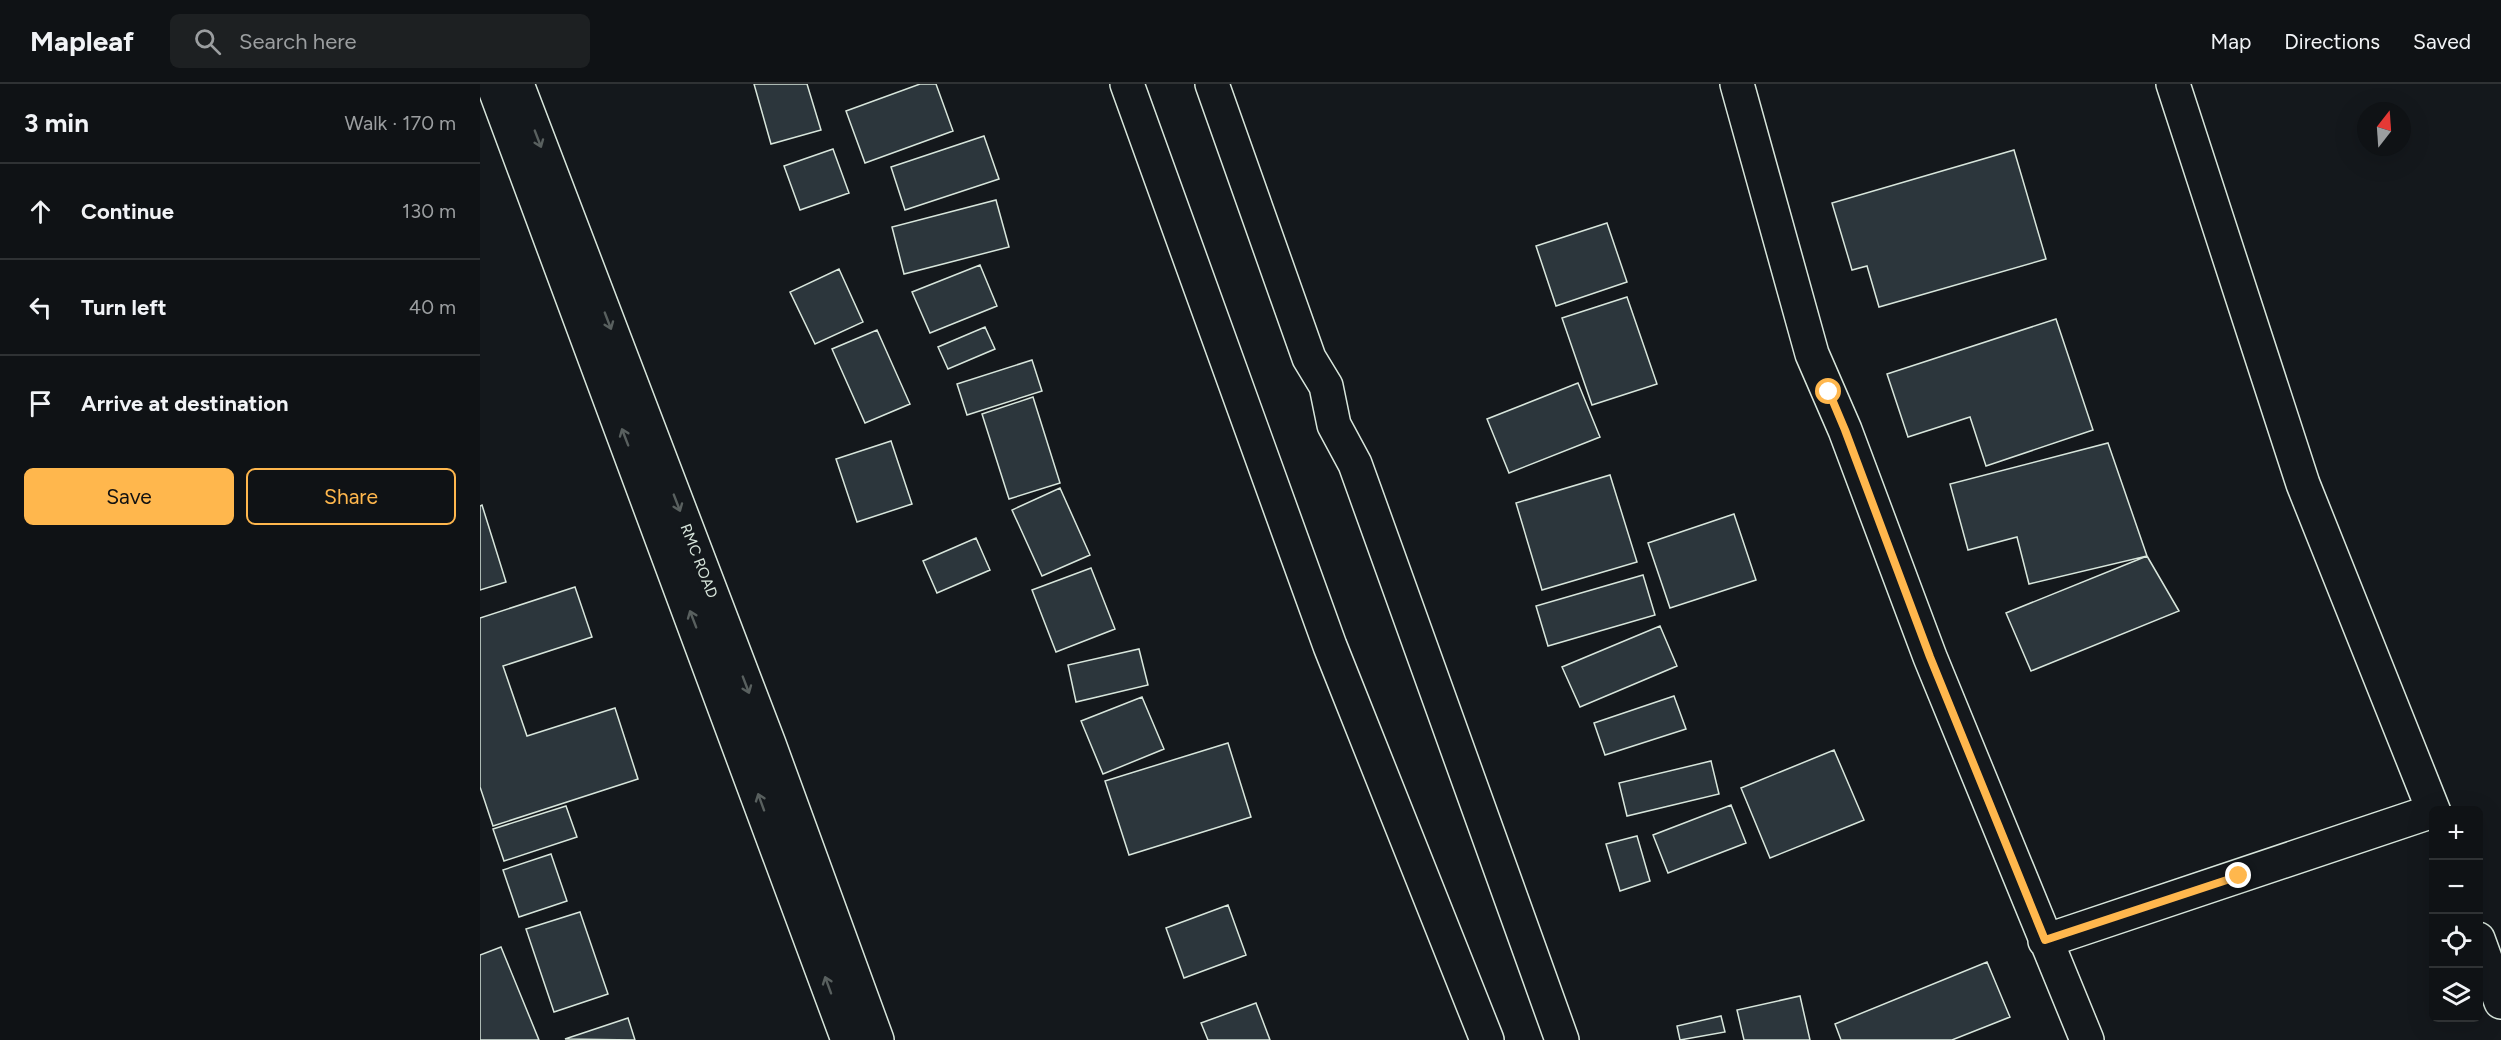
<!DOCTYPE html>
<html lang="en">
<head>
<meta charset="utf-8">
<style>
  body { margin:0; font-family:Figtree,sans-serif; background:#1d2022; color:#f1f3f6 }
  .controls { position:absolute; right:18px; bottom:18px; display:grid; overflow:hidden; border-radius:9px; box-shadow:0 6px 24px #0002 }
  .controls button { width:54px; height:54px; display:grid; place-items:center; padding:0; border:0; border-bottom:2px solid #2f3234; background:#0f1215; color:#f1f3f6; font:30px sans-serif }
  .compass { position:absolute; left:1877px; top:18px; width:54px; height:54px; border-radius:50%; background:#0f1215; box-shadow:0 6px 24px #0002; rotate:17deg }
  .stop { position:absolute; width:18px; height:18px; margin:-14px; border:4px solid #ffb74d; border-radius:50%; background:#fff }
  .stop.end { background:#ffb74d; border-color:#fff; box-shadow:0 2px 6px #0008 }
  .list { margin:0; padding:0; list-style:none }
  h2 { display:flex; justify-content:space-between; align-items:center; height:78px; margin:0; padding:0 24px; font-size:26px }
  h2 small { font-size:20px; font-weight:400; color:#9b9ea0 }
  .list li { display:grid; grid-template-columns:39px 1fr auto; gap:18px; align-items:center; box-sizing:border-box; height:96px; padding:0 24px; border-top:2px solid #2f3234 }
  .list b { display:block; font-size:22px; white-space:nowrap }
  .list em { font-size:20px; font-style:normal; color:#9b9ea0 }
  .actions { display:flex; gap:12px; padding:18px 24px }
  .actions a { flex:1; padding:14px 0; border:2px solid #ffb74d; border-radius:9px; text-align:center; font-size:21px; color:#ffb74d }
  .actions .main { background:#ffb74d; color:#111 }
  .icon { flex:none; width:33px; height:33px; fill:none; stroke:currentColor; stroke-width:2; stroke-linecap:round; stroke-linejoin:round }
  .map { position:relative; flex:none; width:2021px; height:956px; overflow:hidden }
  header { display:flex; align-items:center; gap:36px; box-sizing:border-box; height:84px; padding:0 30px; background:#0f1215; border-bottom:2px solid #2f3234 }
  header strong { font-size:28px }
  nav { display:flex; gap:33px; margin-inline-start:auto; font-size:21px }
  .search { width:420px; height:54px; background:#1d2022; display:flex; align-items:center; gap:15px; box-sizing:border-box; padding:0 21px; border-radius:9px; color:#9b9ea0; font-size:22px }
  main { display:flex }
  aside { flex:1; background:#0f1215 }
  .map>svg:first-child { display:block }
  .building { fill:#2c363c; stroke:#d8e6dc; stroke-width:1.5 }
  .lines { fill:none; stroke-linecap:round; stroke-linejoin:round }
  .minor-casing { stroke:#d8e6dc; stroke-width:36 }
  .minor { stroke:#14181c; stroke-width:33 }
  .oneway { stroke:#59605f }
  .route { stroke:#ffb74d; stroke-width:8 }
  .labels { text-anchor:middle; stroke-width:4.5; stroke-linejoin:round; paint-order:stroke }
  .street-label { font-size:15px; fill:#d8e6dc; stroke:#14181c }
</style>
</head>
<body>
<header>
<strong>Mapleaf</strong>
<div class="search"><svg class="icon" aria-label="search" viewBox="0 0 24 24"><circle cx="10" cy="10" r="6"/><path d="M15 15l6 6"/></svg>Search here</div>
<nav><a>Map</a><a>Directions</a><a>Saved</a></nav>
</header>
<main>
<aside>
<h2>3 min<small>Walk · 170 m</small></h2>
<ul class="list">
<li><svg class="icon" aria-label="ahead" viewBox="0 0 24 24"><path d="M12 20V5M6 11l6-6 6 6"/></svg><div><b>Continue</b></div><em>130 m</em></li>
<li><svg class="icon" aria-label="left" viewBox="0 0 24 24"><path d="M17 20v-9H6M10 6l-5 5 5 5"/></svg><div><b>Turn left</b></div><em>40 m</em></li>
<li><svg class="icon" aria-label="arrive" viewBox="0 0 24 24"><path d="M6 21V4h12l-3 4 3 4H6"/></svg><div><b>Arrive at destination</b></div></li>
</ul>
<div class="actions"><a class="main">Save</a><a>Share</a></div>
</aside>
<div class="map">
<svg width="2021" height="956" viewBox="0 0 2021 956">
  <rect width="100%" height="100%" fill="#14181c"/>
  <!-- building -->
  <path class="building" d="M 274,0 L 327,0 L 341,46 L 291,60 Z
    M 440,0 L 456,0 L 473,47 L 385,79 L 366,27 Z
    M 504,52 L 519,95 L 425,126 L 411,83 Z
    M 353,65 L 369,109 L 320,126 L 304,82 Z
    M 1534,66 L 1566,175 L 1399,223 L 1387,182 L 1372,186 L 1352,119 Z
    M 516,116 L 529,163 L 424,190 L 412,143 Z
    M 1127,139 L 1147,198 L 1076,222 L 1056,162 Z
    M 500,181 L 517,222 L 450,249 L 432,208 Z
    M 359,185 L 383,238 L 335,260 L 310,208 Z
    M 1147,213 L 1177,300 L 1112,321 L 1082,234 Z
    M 1576,235 L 1613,346 L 1506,382 L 1490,333 L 1428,353 L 1407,290 Z
    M 505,243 L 515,265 L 468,285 L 458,263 Z
    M 397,246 L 430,320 L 385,339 L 352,265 Z
    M 552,276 L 562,307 L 487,331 L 477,300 Z
    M 1098,299 L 1120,353 L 1029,389 L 1007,335 Z
    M 553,313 L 580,399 L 529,415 L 502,330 Z
    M 411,357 L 432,420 L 377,438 L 356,375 Z
    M 1628,359 L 1667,472 L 1549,500 L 1537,453 L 1488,466 L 1470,400 Z
    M 1130,391 L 1157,478 L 1062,506 L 1036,419 Z
    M 580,404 L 610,471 L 562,492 L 532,426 Z
    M 2,421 L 26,498 L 0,506 L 0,422 Z
    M 1254,430 L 1276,496 L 1190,524 L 1168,459 Z
    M 496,454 L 510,486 L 457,509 L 443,477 Z
    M 1667,472 L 1699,527 L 1551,587 L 1526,529 Z
    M 611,484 L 635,545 L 576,568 L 552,506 Z
    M 1163,491 L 1175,531 L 1068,562 L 1056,522 Z
    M 95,503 L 112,553 L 23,582 L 47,652 L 135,624 L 158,695 L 13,742 L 0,703 L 0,534 Z
    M 1180,542 L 1197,582 L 1100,623 L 1082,583 Z
    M 659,565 L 668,601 L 596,618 L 588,581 Z
    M 1194,612 L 1206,645 L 1125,671 L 1114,639 Z
    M 662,613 L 684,665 L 623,690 L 601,637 Z
    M 748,659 L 771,733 L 649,771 L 625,697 Z
    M 1354,666 L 1384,736 L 1290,774 L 1261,704 Z
    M 1231,677 L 1239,710 L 1147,732 L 1139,699 Z
    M 1251,721 L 1266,759 L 1188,789 L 1173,751 Z
    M 86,722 L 97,753 L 24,777 L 13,745 Z
    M 1157,752 L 1170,797 L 1140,807 L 1126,760 Z
    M 71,770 L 87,817 L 39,833 L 23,786 Z
    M 748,821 L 766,871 L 704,894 L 686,844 Z
    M 100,828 L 128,910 L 74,928 L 46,845 Z
    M 21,863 L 59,956 L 0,956 L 0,871 Z
    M 1507,878 L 1530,933 L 1472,956 L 1361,956 L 1355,940 Z
    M 1320,912 L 1330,956 L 1264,956 L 1257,926 Z
    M 776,919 L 790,956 L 728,956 L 721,939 Z
    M 1241,932 L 1245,948 L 1200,956 L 1197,942 Z
    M 148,934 L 155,956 L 85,955 Z"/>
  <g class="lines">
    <defs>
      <path id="minor" d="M 13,0 L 368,956
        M 37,0 L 289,660 L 397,956
        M 647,0 L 850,562 L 1007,956
        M 732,0 L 829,274 L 846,302 L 854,341 L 875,380 L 1082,956
        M 1257,0 L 1332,270 L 1365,346 L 1450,573 L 1607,956
        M 1693,0 L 1823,400 L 1954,728
        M 1998,855 L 2021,918
        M 1565,857 L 1953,727"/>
    </defs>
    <!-- minor casing -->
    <use href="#minor" class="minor-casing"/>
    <!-- minor -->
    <use href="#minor" class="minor"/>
  </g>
  <!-- one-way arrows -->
  <defs><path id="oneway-shaft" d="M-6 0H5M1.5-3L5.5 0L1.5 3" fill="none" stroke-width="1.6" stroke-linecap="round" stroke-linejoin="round" transform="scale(1.5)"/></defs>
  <g class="oneway">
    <use href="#oneway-shaft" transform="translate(58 55) rotate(69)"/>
    <use href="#oneway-shaft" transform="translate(128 237) rotate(69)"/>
    <use href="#oneway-shaft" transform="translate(145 353) rotate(-111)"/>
    <use href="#oneway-shaft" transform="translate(197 419) rotate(69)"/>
    <use href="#oneway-shaft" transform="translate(213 535) rotate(-111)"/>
    <use href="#oneway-shaft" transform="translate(266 601) rotate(69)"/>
    <use href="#oneway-shaft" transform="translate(281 718) rotate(-110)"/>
    <use href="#oneway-shaft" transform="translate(348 901) rotate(-110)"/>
  </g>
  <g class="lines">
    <!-- route -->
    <path class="route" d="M 1349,308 L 1365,346 L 1450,573 L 1565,856 L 1759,792"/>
  </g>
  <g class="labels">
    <!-- street labels -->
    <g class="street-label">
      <text transform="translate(219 477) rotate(69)" y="5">RMC ROAD</text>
    </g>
  </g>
</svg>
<div class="controls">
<button>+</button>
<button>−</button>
<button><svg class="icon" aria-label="locate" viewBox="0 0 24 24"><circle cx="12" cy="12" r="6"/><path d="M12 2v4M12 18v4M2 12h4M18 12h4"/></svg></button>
<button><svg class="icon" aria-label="layers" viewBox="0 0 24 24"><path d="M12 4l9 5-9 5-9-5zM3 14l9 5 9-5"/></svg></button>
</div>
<svg class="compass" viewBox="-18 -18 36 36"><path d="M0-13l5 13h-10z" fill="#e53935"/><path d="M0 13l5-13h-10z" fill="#9b9ea0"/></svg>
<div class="stop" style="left:1349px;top:308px"></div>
<div class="stop end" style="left:1759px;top:792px"></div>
</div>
</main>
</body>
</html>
